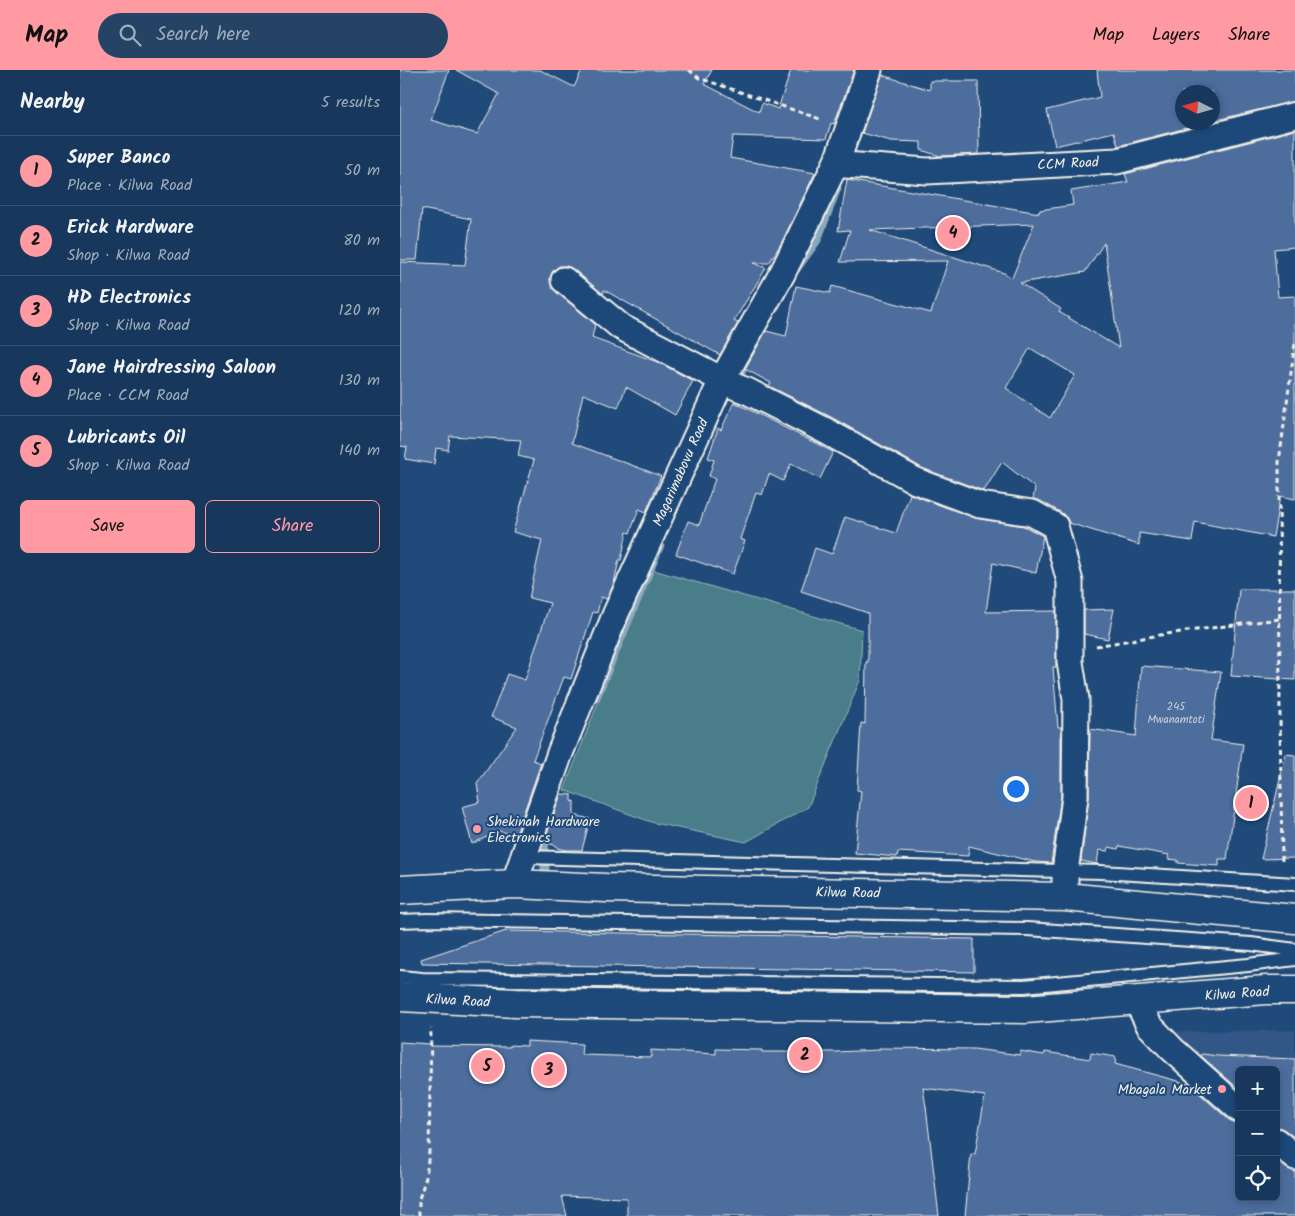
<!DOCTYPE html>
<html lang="en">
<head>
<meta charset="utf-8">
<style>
  body { margin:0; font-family:Kalam,sans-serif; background:#244365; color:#f1f3f6 }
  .controls { position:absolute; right:15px; bottom:15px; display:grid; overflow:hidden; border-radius:8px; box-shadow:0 2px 8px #0003 }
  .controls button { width:45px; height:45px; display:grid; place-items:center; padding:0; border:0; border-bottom:1px solid #365272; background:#17385c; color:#f1f3f6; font:25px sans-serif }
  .compass { position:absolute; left:775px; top:15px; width:45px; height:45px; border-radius:50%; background:#17385c; box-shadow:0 2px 8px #0003; rotate:275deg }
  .you { position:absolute; left:615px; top:718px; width:18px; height:18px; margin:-12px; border:4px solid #fff; border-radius:50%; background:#1a73e8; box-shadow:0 0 0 8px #1a73e833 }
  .badge { display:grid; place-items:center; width:32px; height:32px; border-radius:50%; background:#ff9aa2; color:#111; font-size:16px; font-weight:700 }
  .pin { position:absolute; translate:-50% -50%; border:2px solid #fff; box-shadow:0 1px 5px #0006 }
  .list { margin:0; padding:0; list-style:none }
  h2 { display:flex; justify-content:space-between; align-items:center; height:65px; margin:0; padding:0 20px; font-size:21px }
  h2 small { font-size:16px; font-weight:400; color:#9eacbb }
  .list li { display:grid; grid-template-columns:32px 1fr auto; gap:15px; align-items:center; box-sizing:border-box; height:70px; padding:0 20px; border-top:1px solid #365272 }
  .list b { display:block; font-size:19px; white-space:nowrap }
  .list p { margin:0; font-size:16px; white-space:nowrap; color:#9eacbb }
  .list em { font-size:16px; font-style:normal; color:#9eacbb }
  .actions { display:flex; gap:10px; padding:15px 20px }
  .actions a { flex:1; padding:11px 0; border:1px solid #ff9aa2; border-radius:8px; text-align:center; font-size:18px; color:#ff9aa2 }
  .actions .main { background:#ff9aa2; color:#111 }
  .icon { flex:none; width:28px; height:28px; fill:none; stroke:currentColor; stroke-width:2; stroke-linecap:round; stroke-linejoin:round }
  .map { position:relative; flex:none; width:895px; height:1146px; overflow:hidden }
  header { display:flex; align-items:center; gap:30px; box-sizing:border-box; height:70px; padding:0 25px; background:#ff9aa2; color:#111 }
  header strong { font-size:24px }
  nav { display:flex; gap:28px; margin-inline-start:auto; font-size:18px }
  .search { width:350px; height:45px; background:#244365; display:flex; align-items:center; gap:12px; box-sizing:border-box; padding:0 18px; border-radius:28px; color:#9eacbb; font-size:19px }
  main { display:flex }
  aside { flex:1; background:#17385c }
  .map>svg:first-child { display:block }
  .built { fill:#315786 }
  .green { fill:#4a7d89; stroke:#9fb7b8 }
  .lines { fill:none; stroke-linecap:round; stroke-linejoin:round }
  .stream { stroke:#8ba9be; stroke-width:9 }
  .building { fill:#4e6d9d; stroke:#f4f1e8; fill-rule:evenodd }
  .lane-casing { stroke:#f4f1e8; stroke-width:16 }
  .street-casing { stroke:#f4f1e8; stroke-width:29 }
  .highway-casing { stroke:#f4f1e8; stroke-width:31 }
  .path { stroke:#f4f1e8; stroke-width:3; stroke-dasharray:5 4; stroke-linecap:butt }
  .lane { stroke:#1f4a7a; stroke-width:12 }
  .street { stroke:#1f4a7a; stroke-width:25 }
  .highway { stroke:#1f4a7a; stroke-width:28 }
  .poi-dot { fill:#ff9aa2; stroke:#1f4a7a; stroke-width:2 }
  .labels { text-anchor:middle; stroke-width:4; stroke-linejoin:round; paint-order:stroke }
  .number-label { font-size:11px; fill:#cad0d5 }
  .street-label { font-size:14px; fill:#f4f1e8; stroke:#1f4a7a }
  .poi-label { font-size:14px; fill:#f4f1e8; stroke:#1f4a7a; text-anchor:start }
</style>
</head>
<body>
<header>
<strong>Map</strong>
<div class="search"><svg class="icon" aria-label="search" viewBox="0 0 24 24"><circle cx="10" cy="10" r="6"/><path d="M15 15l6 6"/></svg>Search here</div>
<nav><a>Map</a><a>Layers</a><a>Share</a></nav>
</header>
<main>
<aside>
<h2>Nearby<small>5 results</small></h2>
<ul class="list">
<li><span class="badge">1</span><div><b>Super Banco</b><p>Place · Kilwa Road</p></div><em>50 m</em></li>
<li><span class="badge">2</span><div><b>Erick Hardware</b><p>Shop · Kilwa Road</p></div><em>80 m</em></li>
<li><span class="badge">3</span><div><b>HD Electronics</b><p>Shop · Kilwa Road</p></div><em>120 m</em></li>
<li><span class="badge">4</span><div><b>Jane Hairdressing Saloon</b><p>Place · CCM Road</p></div><em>130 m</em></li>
<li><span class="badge">5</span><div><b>Lubricants Oil</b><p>Shop · Kilwa Road</p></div><em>140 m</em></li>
</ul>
<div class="actions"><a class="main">Save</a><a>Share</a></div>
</aside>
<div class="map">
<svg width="895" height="1146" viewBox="0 0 895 1146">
  <rect width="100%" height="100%" fill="#1f4a7a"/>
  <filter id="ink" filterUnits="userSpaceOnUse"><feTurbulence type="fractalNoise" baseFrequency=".02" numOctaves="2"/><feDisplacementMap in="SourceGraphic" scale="10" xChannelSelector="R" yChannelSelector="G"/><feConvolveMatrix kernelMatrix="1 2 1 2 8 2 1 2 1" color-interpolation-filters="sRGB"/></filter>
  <g filter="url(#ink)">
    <!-- built -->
    <path class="built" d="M 895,960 L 895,1090 L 876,1076 L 876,1000 L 839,1000 L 839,1048 L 746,962 Z"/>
    <!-- green -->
    <path class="green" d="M 250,499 L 462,560 L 460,610 L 408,737 L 346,772 L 254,753 L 164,720 Z"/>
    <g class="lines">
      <!-- stream -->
      <path class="stream" d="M 396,199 L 417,170 L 437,118
        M 335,314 L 351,283
        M 196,627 L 260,475
        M 145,800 L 144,762 L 146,755"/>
    </g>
    <!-- building -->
    <path class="building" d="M 0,0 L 49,0 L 31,50 L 77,64 L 99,24 L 56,0 L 140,0 L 174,17 L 182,0 L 312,0 L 304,14 L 359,42 L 362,33 L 378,39 L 391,0 L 454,0 L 434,54 L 431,53 L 426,69 L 333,66 L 330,88 L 415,103 L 382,172 L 369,193 L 354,193 L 366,198 L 334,251 L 338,253 L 320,285 L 204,220 L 203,224 L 173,199 L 166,196 L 159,196 L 153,201 L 150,208 L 151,215 L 155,221 L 195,254 L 192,268 L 260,293 L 293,311 L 275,345 L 226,317 L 218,338 L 183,324 L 172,373 L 261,406 L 246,442 L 239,439 L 230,463 L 227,462 L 221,490 L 219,490 L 214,513 L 207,529 L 201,527 L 197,543 L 193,542 L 171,609 L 164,607 L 133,690 L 141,693 L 116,765 L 99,761 L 72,774 L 62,737 L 80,732 L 77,714 L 117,657 L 91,647 L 107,604 L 125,610 L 150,533 L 129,528 L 142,470 L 113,462 L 134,390 L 118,386 L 121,370 L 50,366 L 48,380 L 36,378 L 34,394 L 5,389 L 7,377 L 0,376 L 0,192 L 65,195 L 71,149 L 22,139 L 17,190 L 0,190 Z
      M 697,0 L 895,0 L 895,31 L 812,51 L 812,22 L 782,22 L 782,52 L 809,52 L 718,76 L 714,62 L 655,76 L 647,40 L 700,27 Z
      M 482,5 L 530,20 L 530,11 L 578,11 L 579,84 L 540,86 L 521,80 L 521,72 L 491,71 L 462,63 Z
      M 895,60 L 895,177 L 874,179 L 878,227 L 895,226 L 895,429 L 880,426 L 873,467 L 795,452 L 792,471 L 739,463 L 739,475 L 669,453 L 667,448 L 662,443 L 639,430 L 633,429 L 635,418 L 602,392 L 584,421 L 522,398 L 431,347 L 369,316 L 371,313 L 345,299 L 366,261 L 386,266 L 396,216 L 430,223 L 432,216 L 531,243 L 548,191 L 440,192 L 450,160 L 438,161 L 447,110 L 639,143 L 640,140 L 673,135 L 671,121 L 728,112 L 725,104 ZM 634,154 L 612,208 L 604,203 L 470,160 ZM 704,173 L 706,186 L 719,278 L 659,242 L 661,239 L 620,213 L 685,202 ZM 630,278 L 675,305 L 650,348 L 606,318 Z
      M 334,332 L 433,382 L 420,409 L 391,394 L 383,411 L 369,404 L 362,425 L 356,423 L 340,469 L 345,471 L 333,504 L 276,484 L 288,451 L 299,455 L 315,409 L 309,406 L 314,390 L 308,388 L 318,358 L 321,360 Z
      M 510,424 L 575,448 L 624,456 L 643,466 L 636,503 L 593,493 L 586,542 L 656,541 L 656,597 L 653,597 L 658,657 L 661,657 L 661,726 L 651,793 L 635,792 L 569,776 L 568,786 L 498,782 L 497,787 L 455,783 L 461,721 L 457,720 L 461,653 L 465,654 L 466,592 L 468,592 L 468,543 L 401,521 L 415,478 L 432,484 L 445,447 L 496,463 Z
      M 839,519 L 895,519 L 895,610 L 831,606 Z
      M 714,539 L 708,569 L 684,564 L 684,540 Z
      M 741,596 L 821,602 L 811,670 L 843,674 L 827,789 L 819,789 L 819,796 L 778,793 L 778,790 L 768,789 L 769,785 L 719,776 L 718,779 L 709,777 L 708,781 L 699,780 L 697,794 L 681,791 L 689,727 L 690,659 L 736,666 Z
      M 886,684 L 895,685 L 895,788 L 861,789 Z
      M 161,724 L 172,725 L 172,732 L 174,731 L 174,745 L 190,749 L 182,780 L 166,780 L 157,778 L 157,776 L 144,772 Z
      M 106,861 L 574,869 L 574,902 L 22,893 L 21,889 Z
      M 127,971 L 182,974 L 181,985 L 251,987 L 251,980 L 316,984 L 316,979 L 362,980 L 362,982 L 435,982 L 479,980 L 479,978 L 574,979 L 620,985 L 620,981 L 644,985 L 645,982 L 690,989 L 691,983 L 716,987 L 715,994 L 789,1014 L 829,1050 L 836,1053 L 839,1053 L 839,1127 L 876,1127 L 876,1090 L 886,1098 L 895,1101 L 895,1146 L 565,1146 L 571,1084 L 575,1084 L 585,1026 L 523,1018 L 526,1037 L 539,1146 L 227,1146 L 227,1128 L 162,1126 L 167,1146 L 0,1146 L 0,972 L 30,974 L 30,976 L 110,977 L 110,975 L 127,976 Z
      M 802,984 L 818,986 L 895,989 L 895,1068 L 885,1060 L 876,1057 L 876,1000 L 839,1000 L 839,1019 L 801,986 Z"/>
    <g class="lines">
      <defs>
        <path id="lane" d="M 124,787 L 701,802 L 895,814
          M 0,851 L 27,850 L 627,859 L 851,874 L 895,880
          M 0,907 L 22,909 L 624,916 L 848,895 L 895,889"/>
        <path id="street" d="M 437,91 L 445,95 L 527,101 L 717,91 L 895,45
          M 164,210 L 221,257 L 334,316 L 347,321 L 424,360 L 516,411 L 580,435 L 632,443 L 655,456 L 670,512 L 670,592 L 676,629 L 675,727 L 665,802 L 665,827
          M 114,814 L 160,683 L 216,543 L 322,310 L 383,202 L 437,91 L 469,0
          M 737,931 L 749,955 L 772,979 L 839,1039
          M 876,1071 L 895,1087"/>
        <path id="highway" d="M 0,820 L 114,814 L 206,818 L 665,827 L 895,849
          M 0,927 L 116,933 L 625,939 L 866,920 L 895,920"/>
      </defs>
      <!-- lane casing -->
      <use href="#lane" class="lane-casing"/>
      <!-- street casing -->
      <use href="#street" class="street-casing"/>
      <!-- highway casing -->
      <use href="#highway" class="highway-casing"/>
      <!-- path -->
      <path class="path" d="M 289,0 L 299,8 L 423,50
        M 696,576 L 766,564 L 879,549
        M 882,791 L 880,646 L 879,392 L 895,273
        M 19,1146 L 19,1129 L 26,1107 L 29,1082 L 31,958"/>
      <!-- lane -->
      <use href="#lane" class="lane"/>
      <!-- street -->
      <use href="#street" class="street"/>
      <!-- highway -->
      <use href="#highway" class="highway"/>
    </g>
  </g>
  <!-- markers -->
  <g class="poi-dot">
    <circle cx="77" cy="759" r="5"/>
    <circle cx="822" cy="1019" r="5"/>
  </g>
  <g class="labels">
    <!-- number labels -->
    <g class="number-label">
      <text x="776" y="640">245<tspan x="776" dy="13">Mwanamtoti</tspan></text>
    </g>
    <!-- street labels -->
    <g class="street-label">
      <text transform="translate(668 93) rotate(-3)" y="5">CCM Road</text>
      <text transform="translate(280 402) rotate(-66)" y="5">Magarimabovu Road</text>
      <text transform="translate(448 822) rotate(1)" y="5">Kilwa Road</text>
      <text transform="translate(837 923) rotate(-4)" y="5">Kilwa Road</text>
      <text transform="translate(58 930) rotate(3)" y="5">Kilwa Road</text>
    </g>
    <!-- poi labels -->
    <g class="poi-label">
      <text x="87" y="756">Shekinah Hardware<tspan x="87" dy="16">Electronics</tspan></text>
      <text x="812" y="1024" text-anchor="end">Mbagala Market</text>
    </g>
  </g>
</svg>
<div class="controls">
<button>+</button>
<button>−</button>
<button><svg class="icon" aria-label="locate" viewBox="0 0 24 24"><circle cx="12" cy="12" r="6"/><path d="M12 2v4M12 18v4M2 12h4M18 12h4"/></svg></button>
</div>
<svg class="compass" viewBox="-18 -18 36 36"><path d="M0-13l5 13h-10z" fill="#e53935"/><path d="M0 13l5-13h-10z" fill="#9eacbb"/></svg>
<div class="you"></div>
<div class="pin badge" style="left:851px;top:733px">1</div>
<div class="pin badge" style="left:405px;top:985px">2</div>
<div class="pin badge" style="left:149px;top:1000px">3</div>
<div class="pin badge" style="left:553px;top:163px">4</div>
<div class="pin badge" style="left:87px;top:996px">5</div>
</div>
</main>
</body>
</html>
